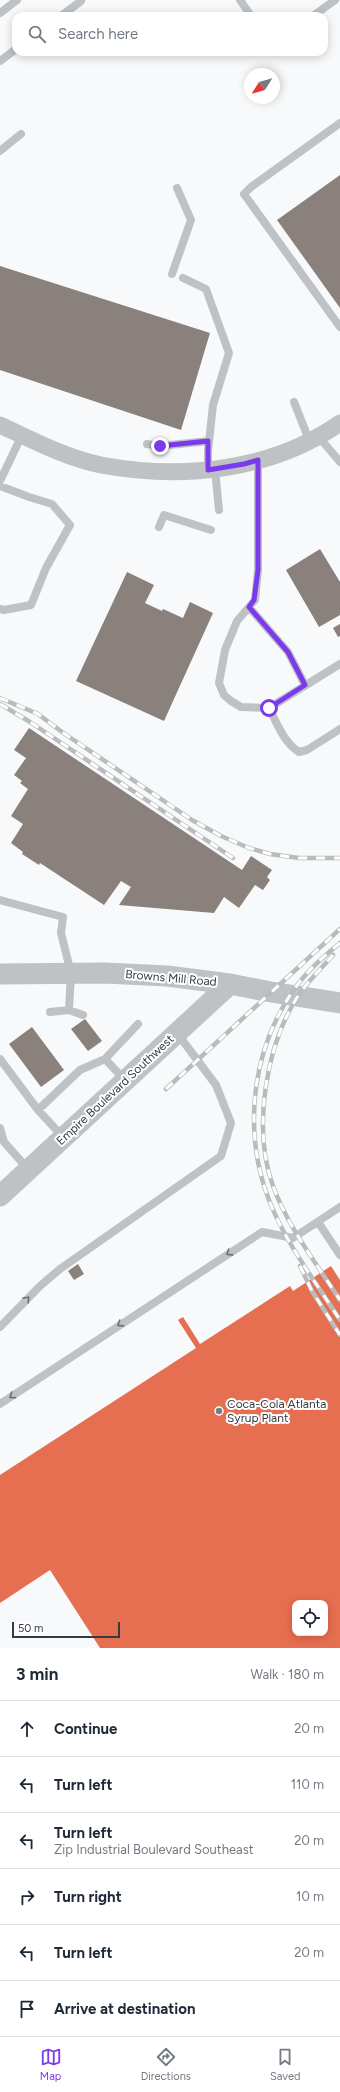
<!DOCTYPE html>
<html lang="en">
<head>
<meta charset="utf-8">
<style>
  body { margin:0; font-family:Figtree,sans-serif; background:#f2f2f3; color:#1f2937 }
  .controls { position:absolute; right:12px; bottom:12px; display:grid; overflow:hidden; border-radius:8px; box-shadow:0 2px 10px #0003 }
  .controls button { width:36px; height:36px; display:grid; place-items:center; padding:0; border:0; border-bottom:1px solid #e0e1e3; background:#fff; color:#1f2937; font:20px sans-serif }
  .compass { position:absolute; left:244px; top:68px; width:36px; height:36px; border-radius:50%; background:#fff; box-shadow:0 2px 10px #0003; rotate:233deg }
  .scale { position:absolute; left:12px; bottom:10px; width:108px; box-sizing:border-box; padding-left:4px; border:2px solid #363b41; border-top:0; font-size:11px; line-height:14px; white-space:nowrap; color:#363b41; -webkit-text-stroke:3px #fff; paint-order:stroke }
  .stop { position:absolute; width:12px; height:12px; margin:-9px; border:3px solid #7c3aed; border-radius:50%; background:#fff }
  .stop.end { background:#7c3aed; border-color:#fff; box-shadow:0 1px 4px #0008 }
  .list { margin:0; padding:0; list-style:none }
  h2 { display:flex; justify-content:space-between; align-items:center; height:52px; margin:0; padding:0 16px; font-size:17px }
  h2 small { font-size:13px; font-weight:400; color:#747a83 }
  .list li { display:grid; grid-template-columns:26px 1fr auto; gap:12px; align-items:center; box-sizing:border-box; height:56px; padding:0 16px; border-top:1px solid #e0e1e3 }
  .list b { display:block; font-size:15px; white-space:nowrap }
  .list p { margin:0; font-size:13px; white-space:nowrap; color:#747a83 }
  .list em { font-size:13px; font-style:normal; color:#747a83 }
  .icon { flex:none; width:22px; height:22px; fill:none; stroke:currentColor; stroke-width:2; stroke-linecap:round; stroke-linejoin:round }
  .map { position:relative; flex:none; width:340px; height:1648px; overflow:hidden }
  .search { position:absolute; background:#fff; box-shadow:0 2px 10px #0003; left:12px; right:12px; top:12px; height:44px; display:flex; align-items:center; gap:10px; box-sizing:border-box; padding:0 14px; border-radius:12px; color:#747a83; font-size:15px }
  .sheet { height:388px; background:#fff }
  nav { display:flex; justify-content:space-around; align-items:center; box-sizing:border-box; height:56px; border-top:1px solid #e0e1e3; background:#fff; font-size:11px; color:#747a83 }
  nav a { display:grid; justify-items:center; gap:2px }
  nav .on { color:#7c3aed }
  .map>svg:first-child { display:block }
  .shops { fill:#e76f51; fill-rule:evenodd }
  .industry { fill:#8a817c }
  .lines { fill:none; stroke-linecap:round; stroke-linejoin:round }
  .service { stroke:#bfc2c4; stroke-width:8 }
  .minor { stroke:#bfc2c4; stroke-width:17 }
  .tertiary { stroke:#bfc2c4; stroke-width:21 }
  .rail-casing { stroke:#b9bcbd; stroke-width:4.5 }
  .rail { stroke:#fff; stroke-width:3; stroke-dasharray:9; stroke-linecap:butt }
  .oneway { stroke:#6d7175 }
  .route { stroke:#7c3aed; stroke-width:5 }
  .poi-dot { fill:#7a7e82; stroke:#fff; stroke-width:1.5 }
  .labels { text-anchor:middle; stroke-width:4; stroke-linejoin:round; paint-order:stroke }
  .street-label { font-size:12px; fill:#363b41; stroke:#fff }
  .poi-label { font-size:12px; fill:#363b41; stroke:#fff; text-anchor:start }
</style>
</head>
<body>
<div class="map">
<svg width="340" height="1648" viewBox="0 0 340 1648">
  <rect width="100%" height="100%" fill="#f7f9fb"/>
  <!-- shops -->
  <path class="shops" d="M 331,1266 L 340,1280 L 340,1648 L 100,1648 L 50,1570 L 0,1603 L 0,1475 L 196,1348 L 178,1320 L 183,1317 L 200,1344 L 290,1286 L 293,1291 ZM 295,1603 L 325,1603 L 325,1633 L 295,1633 Z"/>
  <!-- industry -->
  <path class="industry" d="M 340,175 L 340,308 L 277,220 Z
    M 0,266 L 210,333 L 181,430 L 0,370 Z
    M 320,549 L 340,582 L 340,615 L 319,627 L 286,570 Z
    M 127,572 L 154,585 L 145,603 L 162,611 L 163,609 L 183,618 L 190,602 L 213,613 L 164,721 L 76,681 Z
    M 340,624 L 340,636 L 338,637 L 333,628 Z
    M 29,728 L 242,870 L 251,856 L 272,870 L 267,877 L 270,880 L 263,890 L 255,885 L 239,908 L 224,897 L 214,913 L 119,905 L 131,887 L 121,881 L 104,905 L 40,863 L 39,865 L 22,854 L 23,852 L 11,843 L 23,824 L 11,816 L 28,789 L 20,783 L 22,781 L 14,775 L 26,758 L 14,750 Z
    M 85,1019 L 102,1041 L 88,1051 L 71,1029 Z
    M 32,1027 L 64,1070 L 41,1087 L 9,1044 Z
    M 78,1264 L 84,1274 L 74,1280 L 68,1271 Z"/>
  <g class="lines">
    <!-- service -->
    <path class="service" d="M 240,0 L 251,16
      M 0,13 L 17,0
      M 61,16 L 81,1 L 80,0
      M 313,16 L 335,0
      M 0,61 L 16,49
      M 340,123 L 251,187 L 244,194 L 340,327
      M 0,151 L 21,134
      M 172,274 L 191,220 L 177,188
      M 183,278 L 206,289 L 229,353 L 213,405 L 208,451 L 208,470
      M 294,402 L 309,440
      M 318,436 L 340,462
      M 147,444 L 160,446 L 209,441
      M 258,460 L 258,570 L 255,600 L 237,621 L 225,650 L 219,683 L 224,695 L 231,701 L 241,707 L 269,708 L 340,664
      M 215,469 L 219,510
      M 0,481 L 22,435
      M 0,486 L 29,497 L 52,504 L 70,525 L 46,568 L 31,605 L 4,610 L 0,609
      M 159,527 L 164,515 L 211,530
      M 249,607 L 288,652 L 305,685
      M 269,708 C 277,723 284,743 299,752 L 307,750 L 340,729
      M 0,900 L 63,917 L 61,933 L 71,973 L 69,1010 L 50,1012
      M 69,1010 L 83,1015
      M 0,1059 L 38,1110 L 63,1137
      M 125,1080 L 105,1059 L 138,1024
      M 38,1110 L 80,1070 L 105,1059
      M 0,1128 L 4,1142 L 28,1169
      M 318,1222 L 340,1255
      M 0,1327 L 40,1286 L 60,1269 L 221,1156 L 231,1123 L 216,1085 L 177,1033
      M 0,1404 L 262,1232 L 293,1238 L 340,1207"/>
    <!-- minor -->
    <path class="minor" d="M 0,425 C 32,440 66,458 101,465 C 182,480 272,471 340,423"/>
    <!-- tertiary -->
    <path class="tertiary" d="M 0,974 L 105,973 L 167,976 L 230,984 L 271,992 L 340,1003
      M 0,1196 L 230,984"/>
    <defs>
      <path id="rail" d="M 0,698 L 38,714 L 62,732 L 192,820 L 221,836 L 249,848 L 270,854 L 299,858 L 340,858
        M 0,704 L 30,722 L 233,858
        M 340,943 C 324,956 307,971 295,988 C 252,1048 242,1130 269,1200 C 285,1242 315,1281 340,1320
        M 333,955 C 322,968 308,981 298,996 C 266,1045 252,1129 273,1186 C 288,1227 316,1263 340,1300
        M 166,1089 L 340,929
        M 300,1266 L 312,1291 L 340,1335"/>
    </defs>
    <!-- rail casing -->
    <use href="#rail" class="rail-casing"/>
    <!-- rail -->
    <use href="#rail" class="rail"/>
  </g>
  <!-- one-way arrows -->
  <defs><path id="oneway-chevron" d="M-2-3.5L2.5 0L-2 3.5" fill="none" stroke-width="1.6" stroke-linecap="round" stroke-linejoin="round"/></defs>
  <g class="oneway">
    <use href="#oneway-chevron" transform="translate(229 1253) rotate(147)"/>
    <use href="#oneway-chevron" transform="translate(27 1299) rotate(-47)"/>
    <use href="#oneway-chevron" transform="translate(120 1324) rotate(147)"/>
    <use href="#oneway-chevron" transform="translate(12 1396) rotate(146)"/>
  </g>
  <g class="lines">
    <!-- route -->
    <path class="route" d="M 160,446 L 208,441 L 208,470 L 244,464 L 258,460 L 258,570 L 254,600 L 249,607 L 288,652 L 305,685 L 269,708"/>
  </g>
  <!-- markers -->
  <circle class="poi-dot" cx="219" cy="1411" r="4"/>
  <g class="labels">
    <!-- street labels -->
    <g class="street-label">
      <text transform="translate(171 978) rotate(5)" y="4">Browns Mill Road</text>
      <text transform="translate(115 1090) rotate(-43)" y="4">Empire Boulevard Southwest</text>
    </g>
    <!-- poi labels -->
    <g class="poi-label">
      <text x="227" y="1408">Coca-Cola Atlanta<tspan x="227" dy="14">Syrup Plant</tspan></text>
    </g>
  </g>
</svg>
<div class="controls">
<button><svg class="icon" aria-label="locate" viewBox="0 0 24 24"><circle cx="12" cy="12" r="6"/><path d="M12 2v4M12 18v4M2 12h4M18 12h4"/></svg></button>
</div>
<svg class="compass" viewBox="-18 -18 36 36"><path d="M0-13l5 13h-10z" fill="#e53935"/><path d="M0 13l5-13h-10z" fill="#747a83"/></svg>
<div class="scale">50 m</div>
<div class="stop" style="left:269px;top:708px"></div>
<div class="stop end" style="left:160px;top:446px"></div>
<div class="search"><svg class="icon" aria-label="search" viewBox="0 0 24 24"><circle cx="10" cy="10" r="6"/><path d="M15 15l6 6"/></svg>Search here</div>
</div>
<section class="sheet">
<h2>3 min<small>Walk · 180 m</small></h2>
<ul class="list">
<li><svg class="icon" aria-label="ahead" viewBox="0 0 24 24"><path d="M12 20V5M6 11l6-6 6 6"/></svg><div><b>Continue</b></div><em>20 m</em></li>
<li><svg class="icon" aria-label="left" viewBox="0 0 24 24"><path d="M17 20v-9H6M10 6l-5 5 5 5"/></svg><div><b>Turn left</b></div><em>110 m</em></li>
<li><svg class="icon" aria-label="left" viewBox="0 0 24 24"><path d="M17 20v-9H6M10 6l-5 5 5 5"/></svg><div><b>Turn left</b><p>Zip Industrial Boulevard Southeast</p></div><em>20 m</em></li>
<li><svg class="icon" aria-label="right" viewBox="0 0 24 24"><path d="M7 20v-9h11M14 6l5 5-5 5"/></svg><div><b>Turn right</b></div><em>10 m</em></li>
<li><svg class="icon" aria-label="left" viewBox="0 0 24 24"><path d="M17 20v-9H6M10 6l-5 5 5 5"/></svg><div><b>Turn left</b></div><em>20 m</em></li>
<li><svg class="icon" aria-label="arrive" viewBox="0 0 24 24"><path d="M6 21V4h12l-3 4 3 4H6"/></svg><div><b>Arrive at destination</b></div></li>
</ul>
</section>
<nav>
<a class="on"><svg class="icon" aria-label="map" viewBox="0 0 24 24"><path d="M3 6l6-2 6 2 6-2v14l-6 2-6-2-6 2zM9 4v14M15 6v14"/></svg>Map</a>
<a><svg class="icon" aria-label="directions" viewBox="0 0 24 24"><path d="M12 3l9 9-9 9-9-9zM9 14v-3h6M13 9l2 2-2 2"/></svg>Directions</a>
<a><svg class="icon" aria-label="saved" viewBox="0 0 24 24"><path d="M7 4h10v16l-5-4-5 4z"/></svg>Saved</a>
</nav>
</body>
</html>
